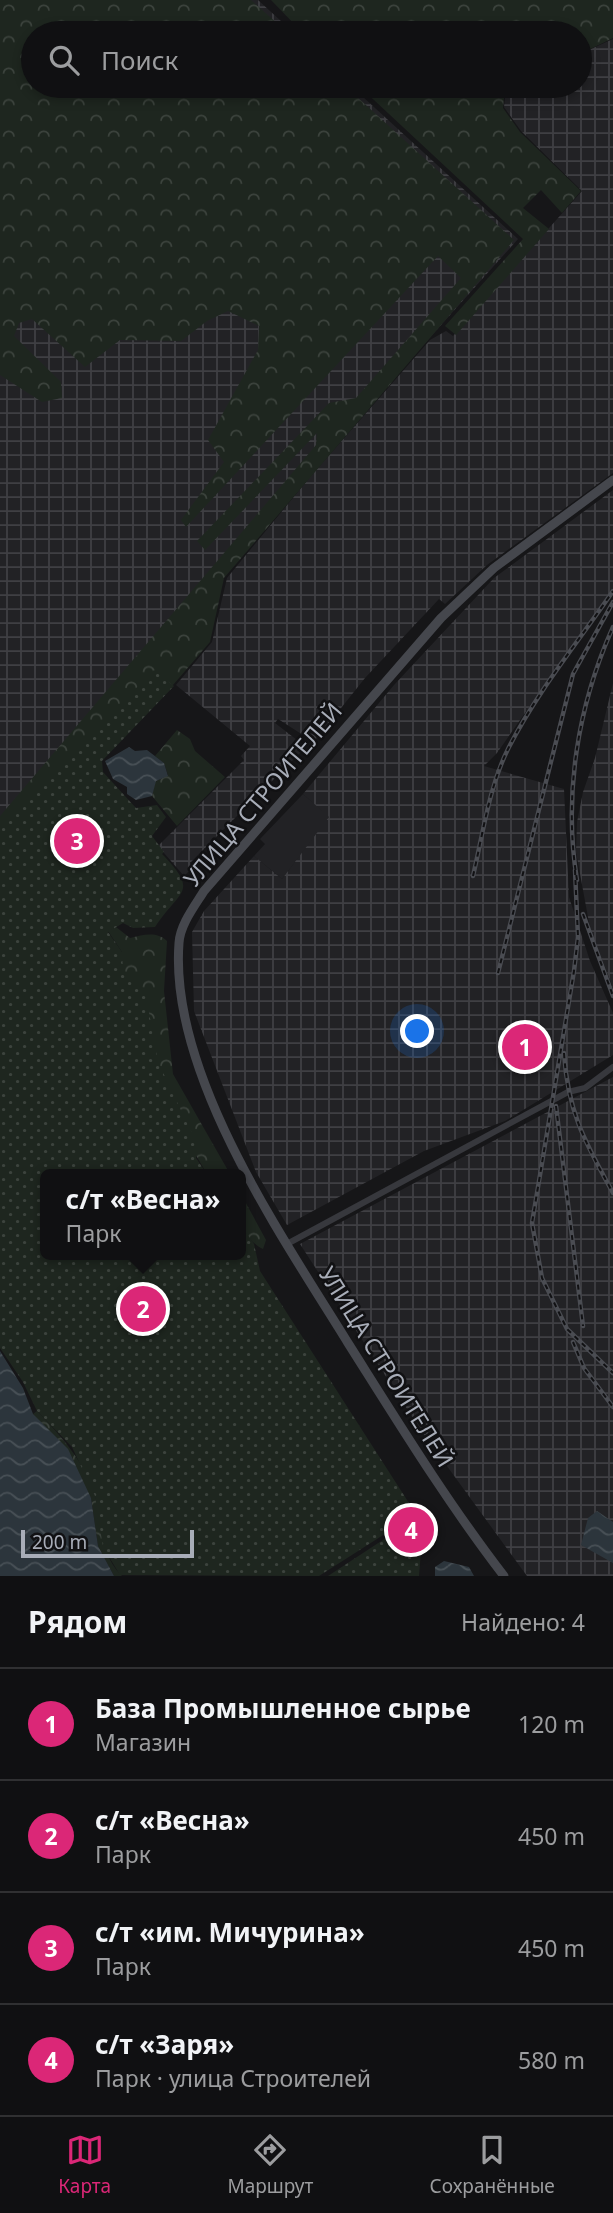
<!DOCTYPE html>
<html lang="ru">
<head>
<meta charset="utf-8">
<style>
  body { margin:0; font-family:"Noto Sans",sans-serif; background:#19191b; color:#f1f3f6 }
  .scale { position:absolute; left:21px; bottom:18px; width:173px; box-sizing:border-box; padding-left:7px; border:4px solid #a8adb8; border-top:0; font-size:19px; line-height:24px; white-space:nowrap; color:#a8adb8; -webkit-text-stroke:5px #111113; paint-order:stroke }
  .you { position:absolute; left:418px; top:1032px; width:24px; height:24px; margin:-18px; border:5px solid #fff; border-radius:50%; background:#1a73e8; box-shadow:0 0 0 10px #1a73e833 }
  .badge { display:grid; place-items:center; width:46px; height:46px; border-radius:50%; background:#db2777; color:#fff; font-size:23px; font-weight:700 }
  .pin { position:absolute; translate:-50% -50%; border:4px solid #fff; box-shadow:0 2px 7px #0006 }
  .popup { position:absolute; left:40px; top:1169px; width:206px; height:91px; box-sizing:border-box; display:grid; place-content:center; border-radius:10px; background:#101012; filter:drop-shadow(0 2px 5px #0005); font-size:23px; white-space:nowrap; color:#9c9d9f }
  .popup b { font-size:26px; color:#f1f3f6 }
  .popup::after { content:''; position:absolute; left:50%; top:100%; margin-left:-14px; border:14px solid transparent; border-top-color:#101012 }
  .list { margin:0; padding:0; list-style:none }
  h2 { display:flex; justify-content:space-between; align-items:center; height:91px; margin:0; padding:0 28px; font-size:30px }
  h2 small { font-size:23px; font-weight:400; color:#9c9d9f }
  .list li { display:grid; grid-template-columns:46px 1fr auto; gap:21px; align-items:center; box-sizing:border-box; height:112px; padding:0 28px; border-top:2px solid #303032 }
  .list b { display:block; font-size:26px; white-space:nowrap }
  .list p { margin:0; font-size:23px; white-space:nowrap; color:#9c9d9f }
  .list em { font-size:23px; font-style:normal; color:#9c9d9f }
  .icon { flex:none; width:38px; height:38px; fill:none; stroke:currentColor; stroke-width:2; stroke-linecap:round; stroke-linejoin:round }
  .map { position:relative; flex:none; width:613px; height:1576px; overflow:hidden }
  .search { position:absolute; background:#101012; box-shadow:0 4px 10px #0003; left:21px; right:21px; top:21px; height:77px; display:flex; align-items:center; gap:18px; box-sizing:border-box; padding:0 24px; border-radius:38px; color:#9c9d9f; font-size:26px }
  .sheet { height:539px; background:#101012 }
  nav { display:flex; justify-content:space-around; align-items:center; box-sizing:border-box; height:98px; border-top:2px solid #303032; background:#101012; font-size:19px; color:#9c9d9f }
  nav a { display:grid; justify-items:center; gap:4px }
  nav .on { color:#db2777 }
  .map>svg:first-child { display:block }
  .built { fill:#222225 }
  .industrial { fill:url(#industrial-grid) }
  .forest { fill:url(#forest-crowns) }
  .park { fill:url(#park-dots) }
  .water { fill:url(#water-waves) }
  .lines { fill:none; stroke-linecap:round; stroke-linejoin:round }
  .street { stroke:#37383d; stroke-width:6 }
  .secondary { stroke:#45474d; stroke-width:9 }
  .rail-casing { stroke:#4a4c52; stroke-width:4.5 }
  .rail { stroke:#111113; stroke-width:2; stroke-dasharray:5; stroke-linecap:butt }
  .labels { text-anchor:middle; stroke-width:5; stroke-linejoin:round; paint-order:stroke }
  .street-label { font-size:23px; fill:#a8adb8; stroke:#111113 }
</style>
</head>
<body>
<div class="map">
<svg width="613" height="1576" viewBox="0 0 613 1576">
  <defs>
    <pattern id="industrial-grid" width="8" height="8" patternUnits="userSpaceOnUse" patternTransform="scale(1.75)"><rect width="8" height="8" fill="#222225"/><path d="M0 4h8M4 0v8" fill="none" stroke="#3f3f43"/></pattern>
    <pattern id="forest-crowns" width="20" height="18" patternUnits="userSpaceOnUse" patternTransform="scale(1.75)"><rect width="20" height="18" fill="#1e261f"/><path d="M2 6a3 3 0 1 1 6 0M12 15a3 3 0 1 1 6 0" fill="none" stroke="#3c433d"/></pattern>
    <pattern id="park-dots" width="8" height="8" patternUnits="userSpaceOnUse" patternTransform="scale(1.75)"><rect width="8" height="8" fill="#1e261f"/><path d="M2 2h.1M6 6h.1" fill="none" stroke="#3c433d" stroke-width="1.8" stroke-linecap="round"/></pattern>
    <pattern id="water-waves" width="16" height="10" patternUnits="userSpaceOnUse" patternTransform="scale(1.75)"><rect width="16" height="10" fill="#2c353c"/><path d="M0 5q4-4 8 0t8 0" fill="none" stroke="#485056"/></pattern>
  </defs>
  <rect width="100%" height="100%" fill="#161618"/>
  <!-- built -->
  <path class="built" d="M 303,794 L 330,817 L 282,879 L 254,856 L 265,844 L 260,839 Z"/>
  <!-- industrial -->
  <path class="industrial" d="M 0,0 L 258,0 L 294,33 L 33,33 L 33,86 L 351,86 L 518,239 L 0,818 Z
    M 613,39 L 613,473 L 487,565 L 445,604 L 439,599 L 365,678 L 314,742 L 278,719 L 275,723 L 306,747 L 190,863 L 193,867 L 184,876 L 158,846 L 244,760 L 241,756 L 250,746 L 176,685 L 212,642 L 227,578 L 311,476 L 430,340 L 446,331 L 453,336 L 582,191 L 521,131 L 504,107 L 506,89 L 513,86 L 580,86 L 580,54 Z
    M 613,490 L 613,588 L 497,753 L 484,766 L 564,789 L 569,897 L 590,961 L 613,1013 L 613,1055 L 505,1121 L 424,1151 L 287,1225 L 256,1172 L 194,1011 L 192,932 L 204,911 L 254,856 L 282,879 L 329,817 L 303,794 L 394,685 L 494,578 Z
    M 613,683 L 613,988 L 590,928 L 576,852 L 577,822 L 583,792 L 595,758 Z
    M 613,1077 L 613,1576 L 527,1576 L 420,1429 L 300,1244 Z"/>
  <!-- forest -->
  <path class="forest" d="M 0,0 L 251,0 L 288,33 L 33,33 L 33,86 L 345,86 L 514,240 L 224,578 L 210,642 L 173,685 L 95,764 L 0,832 L 0,816 L 316,445 L 317,433 L 205,550 L 197,541 L 329,403 L 356,398 L 461,278 L 438,256 L 186,527 L 181,520 L 224,462 L 208,440 L 258,350 L 259,326 L 228,311 L 207,321 L 181,341 L 120,340 L 85,367 L 32,319 L 19,323 L 14,336 L 61,382 L 62,398 L 42,402 L 0,375 Z
    M 271,0 L 613,0 L 613,38 L 580,54 L 580,33 L 303,33 Z
    M 359,86 L 511,86 L 505,89 L 503,108 L 520,132 L 581,191 L 562,213 L 541,190 L 523,208 L 549,229 L 456,335 L 445,326 L 523,239 Z
    M 177,730 L 190,739 L 195,751 L 225,777 L 177,826 L 152,796 L 155,782 L 168,775 L 164,763 L 155,756 Z
    M 116,927 L 130,938 C 144,935 156,931 167,941 L 164,991 L 173,1074 L 230,1174 L 207,1174 L 96,986 L 122,952 L 108,931 Z
    M 241,1194 L 266,1240 L 263,1249 C 240,1237 241,1217 241,1194 Z
    M 37,1411 C 62,1437 84,1461 95,1496 C 105,1525 98,1552 122,1576 L 114,1576 L 98,1546 L 91,1498 L 33,1414 Z"/>
  <!-- park -->
  <path class="park" d="M 154,670 L 174,686 L 102,761 L 103,772 L 136,808 L 157,805 L 166,817 L 152,836 L 164,852 L 162,854 C 200,893 180,889 155,927 L 133,928 L 123,923 L 108,932 L 122,952 L 123,971 L 146,996 L 158,1062 L 197,1144 L 196,1158 L 207,1174 L 45,1174 L 45,1255 L 241,1255 L 241,1225 L 254,1244 L 260,1271 L 416,1514 L 319,1576 L 120,1575 L 103,1547 L 95,1496 L 72,1447 L 37,1411 L 23,1382 L 0,1348 L 0,827 Z
    M 424,1513 L 419,1576 L 328,1576 Z"/>
  <!-- water -->
  <path class="water" d="M 129,747 L 135,751 L 147,750 L 164,763 L 168,776 L 156,781 L 152,796 L 136,800 L 127,794 L 127,787 L 113,779 L 105,761 Z
    M 0,1351 L 23,1388 L 33,1414 L 68,1449 L 91,1498 L 98,1546 L 114,1576 L 0,1576 Z
    M 597,1511 L 613,1522 L 613,1563 L 581,1545 L 588,1518 Z
    M 444,1561 L 469,1567 L 474,1576 L 435,1576 L 435,1567 Z"/>
  <g class="lines">
    <!-- street -->
    <path class="street" d="M 287,1244 L 568,1092 L 585,1088 L 613,1067"/>
    <!-- secondary -->
    <path class="secondary" d="M 504,1576 C 447,1502 398,1422 348,1343 C 282,1236 169,1074 179,943 C 180,925 194,907 204,891 L 441,618 L 494,568 L 613,480"/>
    <defs>
      <path id="rail" d="M 575,870 L 578,937 L 574,971 L 532,1223 L 542,1278 L 567,1329 L 613,1373
        M 473,876 C 483,834 489,786 509,747 C 537,692 578,642 613,591
        M 577,880 C 563,795 578,705 613,627
        M 583,914 L 613,996
        M 498,973 L 573,674 L 613,602
        M 564,1053 C 568,1113 585,1142 613,1193
        M 556,1106 L 583,1326
        M 573,1342 L 584,1368 L 613,1407"/>
    </defs>
    <!-- rail casing -->
    <use href="#rail" class="rail-casing"/>
    <!-- rail -->
    <use href="#rail" class="rail"/>
  </g>
  <g class="labels">
    <!-- street labels -->
    <g class="street-label">
      <text transform="translate(263 795) rotate(-50)" y="8">УЛИЦА СТРОИТЕЛЕЙ</text>
      <text transform="translate(386 1367) rotate(58)" y="8">УЛИЦА СТРОИТЕЛЕЙ</text>
    </g>
  </g>
</svg>
<div class="scale">200 m</div>
<div class="you"></div>
<div class="pin badge" style="left:525px;top:1047px">1</div>
<div class="pin badge" style="left:143px;top:1309px">2</div>
<div class="popup"><b>с/т «Весна»</b>Парк</div>
<div class="pin badge" style="left:77px;top:841px">3</div>
<div class="pin badge" style="left:411px;top:1530px">4</div>
<div class="search"><svg class="icon" aria-label="search" viewBox="0 0 24 24"><circle cx="10" cy="10" r="6"/><path d="M15 15l6 6"/></svg>Поиск</div>
</div>
<section class="sheet">
<h2>Рядом<small>Найдено: 4</small></h2>
<ul class="list">
<li><span class="badge">1</span><div><b>База Промышленное сырье</b><p>Магазин</p></div><em>120 m</em></li>
<li><span class="badge">2</span><div><b>с/т «Весна»</b><p>Парк</p></div><em>450 m</em></li>
<li><span class="badge">3</span><div><b>с/т «им. Мичурина»</b><p>Парк</p></div><em>450 m</em></li>
<li><span class="badge">4</span><div><b>с/т «Заря»</b><p>Парк · улица Строителей</p></div><em>580 m</em></li>
</ul>
</section>
<nav>
<a class="on"><svg class="icon" aria-label="map" viewBox="0 0 24 24"><path d="M3 6l6-2 6 2 6-2v14l-6 2-6-2-6 2zM9 4v14M15 6v14"/></svg>Карта</a>
<a><svg class="icon" aria-label="directions" viewBox="0 0 24 24"><path d="M12 3l9 9-9 9-9-9zM9 14v-3h6M13 9l2 2-2 2"/></svg>Маршрут</a>
<a><svg class="icon" aria-label="saved" viewBox="0 0 24 24"><path d="M7 4h10v16l-5-4-5 4z"/></svg>Сохранённые</a>
</nav>
</body>
</html>
